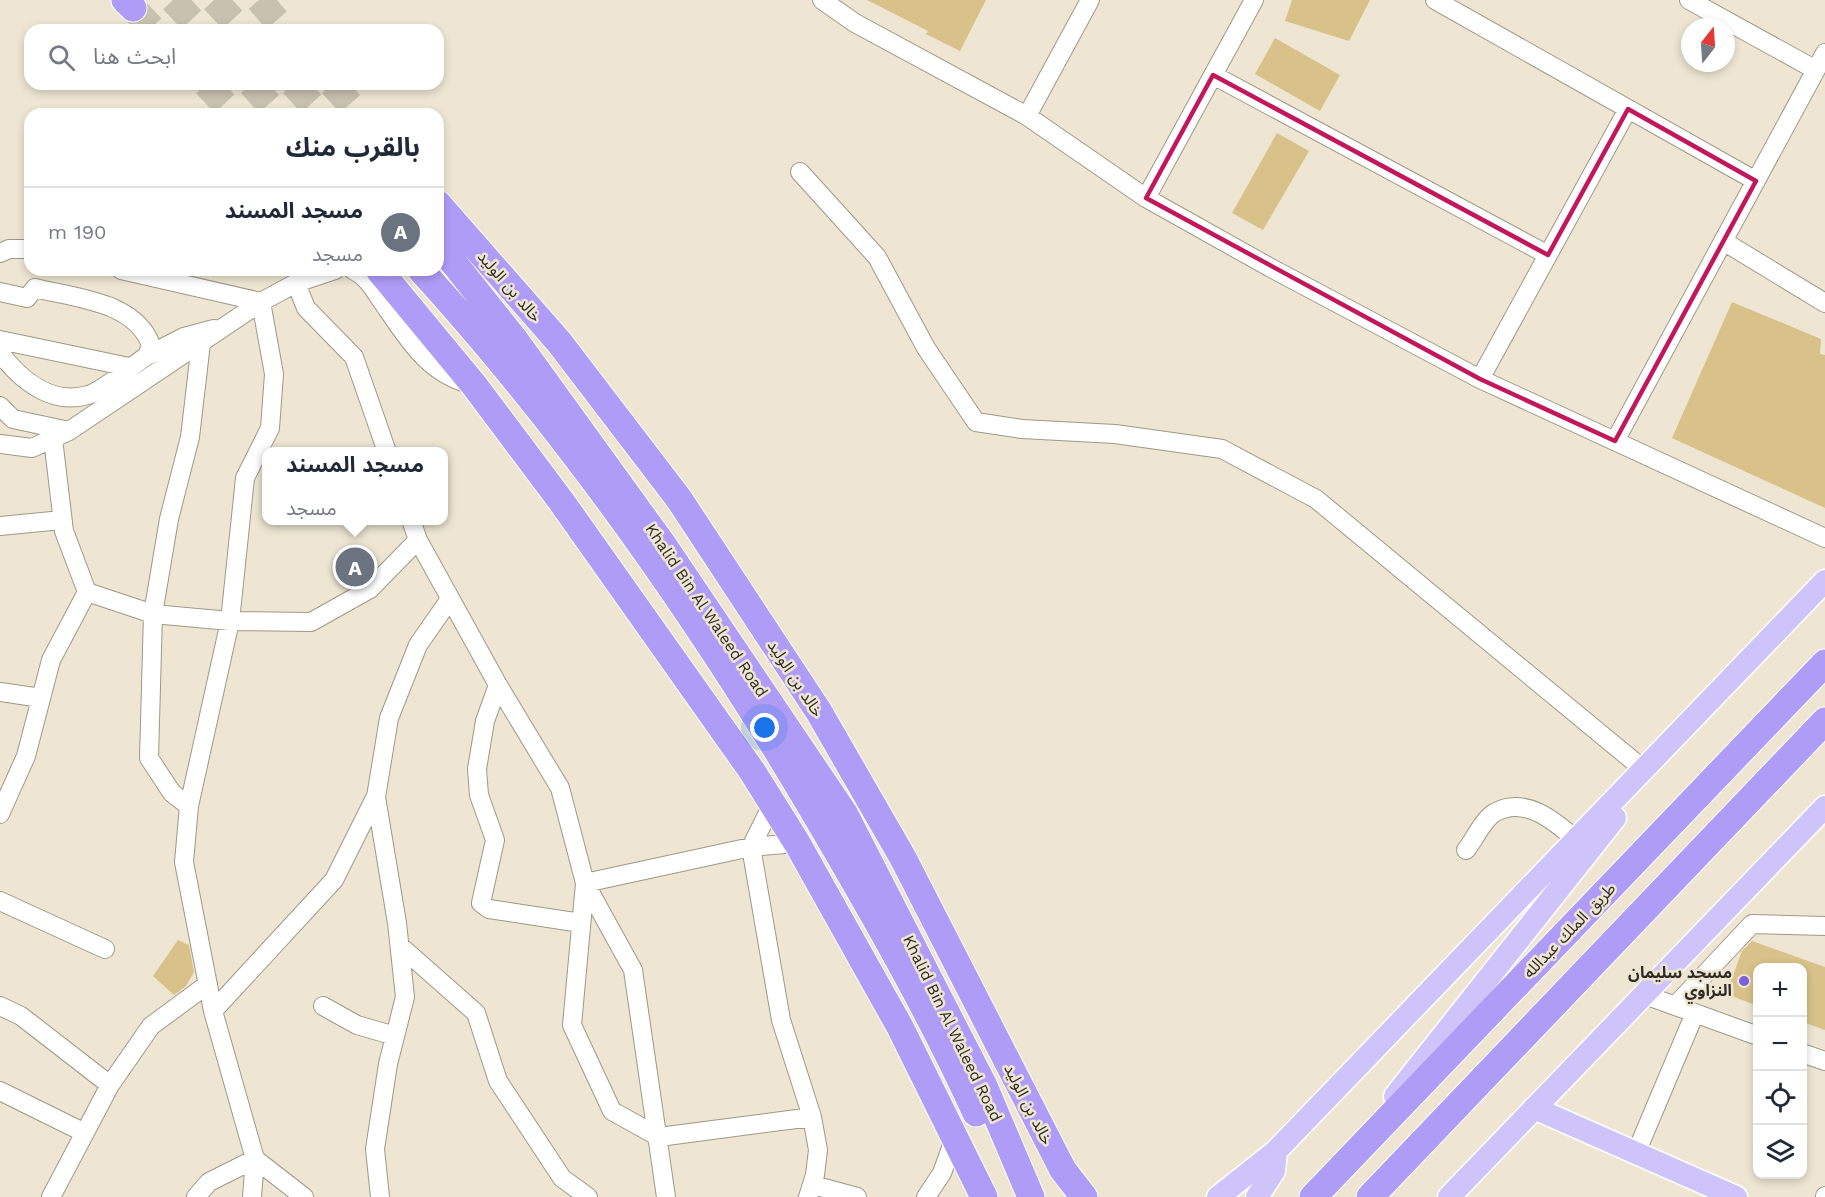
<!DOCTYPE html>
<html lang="ar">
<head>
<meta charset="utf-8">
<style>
  body { margin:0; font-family:"Work Sans","Noto Sans Arabic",sans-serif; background:#f6f6f7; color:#1f2937; direction:rtl }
  .controls { position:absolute; right:18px; bottom:18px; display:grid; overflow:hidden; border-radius:12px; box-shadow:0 3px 9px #0003 }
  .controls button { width:54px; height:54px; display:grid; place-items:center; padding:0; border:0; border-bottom:2px solid #e0e1e3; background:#fff; color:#1f2937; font:30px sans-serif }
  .compass { position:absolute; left:1681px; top:18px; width:54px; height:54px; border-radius:50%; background:#fff; box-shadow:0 3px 9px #0003; rotate:17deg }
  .you { position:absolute; left:765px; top:728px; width:21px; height:21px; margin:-15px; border:4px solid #fff; border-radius:50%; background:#1a73e8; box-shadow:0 0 0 9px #1a73e833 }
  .badge { display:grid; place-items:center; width:39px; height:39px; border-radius:50%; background:#7f5ed9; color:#fff; font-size:20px; font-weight:700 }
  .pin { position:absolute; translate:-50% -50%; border:3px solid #fff; box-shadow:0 2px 6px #0006 }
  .popup { position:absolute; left:262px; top:447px; width:186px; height:78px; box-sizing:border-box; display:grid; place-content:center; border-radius:12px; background:#fff; filter:drop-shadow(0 2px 4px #0005); font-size:20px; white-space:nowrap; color:#747a83 }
  .popup b { font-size:22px; color:#1f2937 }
  .popup::after { content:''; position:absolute; left:50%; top:100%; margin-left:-12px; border:12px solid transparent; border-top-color:#fff }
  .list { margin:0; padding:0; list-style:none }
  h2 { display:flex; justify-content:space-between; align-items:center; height:78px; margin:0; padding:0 24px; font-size:26px }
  h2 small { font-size:20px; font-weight:400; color:#747a83 }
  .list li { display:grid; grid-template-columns:39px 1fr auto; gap:18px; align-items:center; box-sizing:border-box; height:90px; padding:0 24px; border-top:2px solid #e0e1e3 }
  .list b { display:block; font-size:22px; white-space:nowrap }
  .list p { margin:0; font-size:20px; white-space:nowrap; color:#747a83 }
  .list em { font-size:20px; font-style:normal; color:#747a83 }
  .icon { flex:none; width:33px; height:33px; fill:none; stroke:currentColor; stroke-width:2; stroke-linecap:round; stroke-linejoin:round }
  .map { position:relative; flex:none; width:1825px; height:1197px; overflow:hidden; direction:ltr }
  .search { position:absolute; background:#fff; box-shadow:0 3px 9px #0003; left:24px; top:24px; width:420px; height:66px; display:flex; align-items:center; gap:15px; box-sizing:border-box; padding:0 21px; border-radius:18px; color:#747a83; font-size:22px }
  .panel { position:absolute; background:#fff; box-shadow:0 3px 9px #0003; left:24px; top:108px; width:420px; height:168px; border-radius:18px; direction:rtl }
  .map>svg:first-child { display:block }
  .building { fill:#d8c28a }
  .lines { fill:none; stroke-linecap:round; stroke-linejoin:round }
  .highway-tunnel { stroke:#c8c1b0; stroke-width:27; stroke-dasharray:27 14; stroke-linecap:butt }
  .minor-casing { stroke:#9f9886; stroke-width:20 }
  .major-casing { stroke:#fff; stroke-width:25 }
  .highway-casing { stroke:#fff; stroke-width:29 }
  .minor { stroke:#fff; stroke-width:18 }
  .major { stroke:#cfc4fa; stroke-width:22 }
  .highway { stroke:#af9cf7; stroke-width:27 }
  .marked { fill:none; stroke:#c2185b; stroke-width:4.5; stroke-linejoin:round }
  .poi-dot { fill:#7f5ed9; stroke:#eee6d3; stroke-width:2 }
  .labels { text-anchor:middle; stroke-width:5; stroke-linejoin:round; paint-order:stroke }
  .street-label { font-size:16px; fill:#2e2b24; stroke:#eee6d3 }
  .poi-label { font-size:16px; font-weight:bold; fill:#2e2b24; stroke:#eee6d3; text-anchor:end }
</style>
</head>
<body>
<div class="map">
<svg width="1825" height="1197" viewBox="0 0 1825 1197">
  <rect width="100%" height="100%" fill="#eee6d3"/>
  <!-- building -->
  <path class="building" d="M 867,0 L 986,0 L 960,51 L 926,34 L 928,31 Z
    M 1292,0 L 1370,0 L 1349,41 L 1285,21 Z
    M 1275,38 L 1340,75 L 1320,111 L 1255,74 Z
    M 1277,133 L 1309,151 L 1263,230 L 1232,213 Z
    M 1732,302 L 1821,339 L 1820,354 L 1825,355 L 1825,508 L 1672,438 Z
    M 178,940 L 189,945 L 194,972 L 186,986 L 174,995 L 153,976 Z
    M 1752,941 L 1825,967 L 1825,1030 L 1803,1022 L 1803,968 L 1758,968 L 1758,1006 L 1726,994 L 1742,951 Z"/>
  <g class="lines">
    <!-- highway-tunnel -->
    <path class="highway-tunnel" d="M 173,0 L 201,30
      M 214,0 L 242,30
      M 259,0 L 285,30
      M 133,8 L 154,30
      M 206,84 L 234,114
      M 251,84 L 278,114
      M 293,84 L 321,114
      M 332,84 L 359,114"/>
    <defs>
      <path id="minor" d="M 822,0 L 855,23 L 1027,116 L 1146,198 L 1271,268 L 1480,379 L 1825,538
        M 1435,0 L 1756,181
        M 1689,0 L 1816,70
        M 1213,75 L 1548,255
        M 1027,116 L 1090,0
        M 800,172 L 877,257 L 926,348 L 976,422 L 1022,429 L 1115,434 L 1222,449 L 1316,499 L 1643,769
        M 1146,198 L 1254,0
        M 1723,241 L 1825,303
        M 0,253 L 9,249 L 30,249
        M 121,270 L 261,302 L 274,374 L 270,428 L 245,478 L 230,621 L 189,806 L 184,862 L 213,1011 L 255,1159 L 304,1197
        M 353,270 C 366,276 373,288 381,300 C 407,337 427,375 474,385
        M 296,283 L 306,308 L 354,357 L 387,452
        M 0,292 L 27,298 L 35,288 C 74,298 135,301 151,345 L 147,356 C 133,365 101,392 88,395 C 51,406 20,379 0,353
        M 0,340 L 129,367
        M 147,356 L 184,337 L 214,329
        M 1480,379 L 1628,109
        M 0,406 L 13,419 L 69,431
        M 1615,441 L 1825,53
        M 0,444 L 32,448 L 69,431 L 261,302 L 296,283 L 335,270
        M 411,520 L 418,540 L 498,685 L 560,788 L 585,883 L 633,970 L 666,1197
        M 0,526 L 62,520
        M 87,592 L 153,614 L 230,621 L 311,622 L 370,589 L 418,540
        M 498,685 L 485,721 L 477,769 L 479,795 L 495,840 L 481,903 L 489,909 L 581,923
        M 0,692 L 41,698
        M 772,805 L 751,847 L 781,1020 L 812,1117 L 818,1150 L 815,1175 L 808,1197
        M 189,806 L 172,793 L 149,758 L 153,614 L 169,519 L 190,437 L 201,343
        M 0,814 L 26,756 L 51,660 L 87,592 L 64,531 L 53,439
        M 797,843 L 751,847 L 585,883 L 572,1025 L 612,1111 L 659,1137 L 812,1117
        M 1466,850 C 1474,840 1483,820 1494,813 C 1524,795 1555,821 1576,840
        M 0,901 L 105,949
        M 400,946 L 476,1013 L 498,1081 L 562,1178 L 588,1197
        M 1645,995 L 1758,1036
        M 0,1006 L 21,1016 L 110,1085
        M 323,1006 L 357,1025 L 395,1036
        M 1675,1006 L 1752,924 L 1825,926
        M 213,1011 L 334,880 L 376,796
        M 1802,1053 L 1825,1061
        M 0,1091 L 85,1133
        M 1636,1153 L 1695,1013
        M 813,1185 L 857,1197
        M 51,1197 L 110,1085 L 151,1026 L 208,984
        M 196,1197 L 209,1182 L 255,1159
        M 252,1197 L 255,1159
        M 380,1197 L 375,1149 L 388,1064 L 405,997 L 397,923 L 376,797 L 389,718 L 418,645 L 450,599
        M 926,1197 L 942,1173 L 955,1137
        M 1825,1197 L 1825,1196"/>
      <path id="major" d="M 1395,1096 L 1615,818
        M 1534,1108 L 1736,1197
        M 1218,1197 L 1276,1151 L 1825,581
        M 1257,1197 L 1274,1171 L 1276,1151
        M 1449,1197 L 1825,807"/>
      <path id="highway" d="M 125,0 L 133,8
        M 438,204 L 559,342 L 679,499 L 819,712 L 903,858 L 1063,1170 L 1084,1197
        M 438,243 L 515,340 L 664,546 L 844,813 L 984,1086 L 1031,1197
        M 379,270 L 474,385 L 561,501 L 752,771 L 797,843 L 900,1027 L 984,1197
        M 421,270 C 580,445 717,644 835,848 C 885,934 935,1023 976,1113
        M 1313,1197 L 1825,663
        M 1370,1197 L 1825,721"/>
    </defs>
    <!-- minor casing -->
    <use href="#minor" class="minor-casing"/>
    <!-- major casing -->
    <use href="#major" class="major-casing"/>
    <!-- highway casing -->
    <use href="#highway" class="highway-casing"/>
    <!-- minor -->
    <use href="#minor" class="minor"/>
    <!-- major -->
    <use href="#major" class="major"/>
    <!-- highway -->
    <use href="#highway" class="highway"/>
  </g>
  <!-- marked area -->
  <path class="marked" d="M 1213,75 L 1548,255 L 1628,109 L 1756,181 L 1615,441 L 1480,379 L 1146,198 Z"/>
  <!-- markers -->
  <circle class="poi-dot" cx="1744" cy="981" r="6"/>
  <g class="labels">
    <!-- street labels -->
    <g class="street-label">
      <text transform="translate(510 286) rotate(49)" y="6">خالد بن الوليد</text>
      <text transform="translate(707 610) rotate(56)" y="6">Khalid Bin Al Waleed Road</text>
      <text transform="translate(796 678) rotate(57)" y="6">خالد بن الوليد</text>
      <text transform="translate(1569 930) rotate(-46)" y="6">طريق الملك عبدالله</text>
      <text transform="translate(953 1028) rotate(64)" y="6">Khalid Bin Al Waleed Road</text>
      <text transform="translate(1029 1104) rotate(63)" y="6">خالد بن الوليد</text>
    </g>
    <!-- poi labels -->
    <g class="poi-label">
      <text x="1732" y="978">مسجد سليمان<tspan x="1732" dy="18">النزاوي</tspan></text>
    </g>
  </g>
</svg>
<div class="controls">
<button>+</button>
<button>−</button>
<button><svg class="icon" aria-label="locate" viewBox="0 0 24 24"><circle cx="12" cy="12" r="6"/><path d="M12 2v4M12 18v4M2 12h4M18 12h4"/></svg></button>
<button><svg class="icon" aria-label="layers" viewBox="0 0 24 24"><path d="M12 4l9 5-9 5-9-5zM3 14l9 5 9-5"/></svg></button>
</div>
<svg class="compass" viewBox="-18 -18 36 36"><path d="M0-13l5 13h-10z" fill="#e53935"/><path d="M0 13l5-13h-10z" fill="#747a83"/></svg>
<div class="you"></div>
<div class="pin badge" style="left:355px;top:567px;background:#6b7280">A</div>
<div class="popup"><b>مسجد المسند</b>مسجد</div>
<div class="search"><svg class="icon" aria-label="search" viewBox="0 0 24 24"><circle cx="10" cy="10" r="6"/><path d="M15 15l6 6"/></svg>ابحث هنا</div>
<section class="panel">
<h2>بالقرب منك<small></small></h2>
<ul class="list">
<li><span class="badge" style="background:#6b7280">A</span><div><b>مسجد المسند</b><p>مسجد</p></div><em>190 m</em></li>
</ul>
</section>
</div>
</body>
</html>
